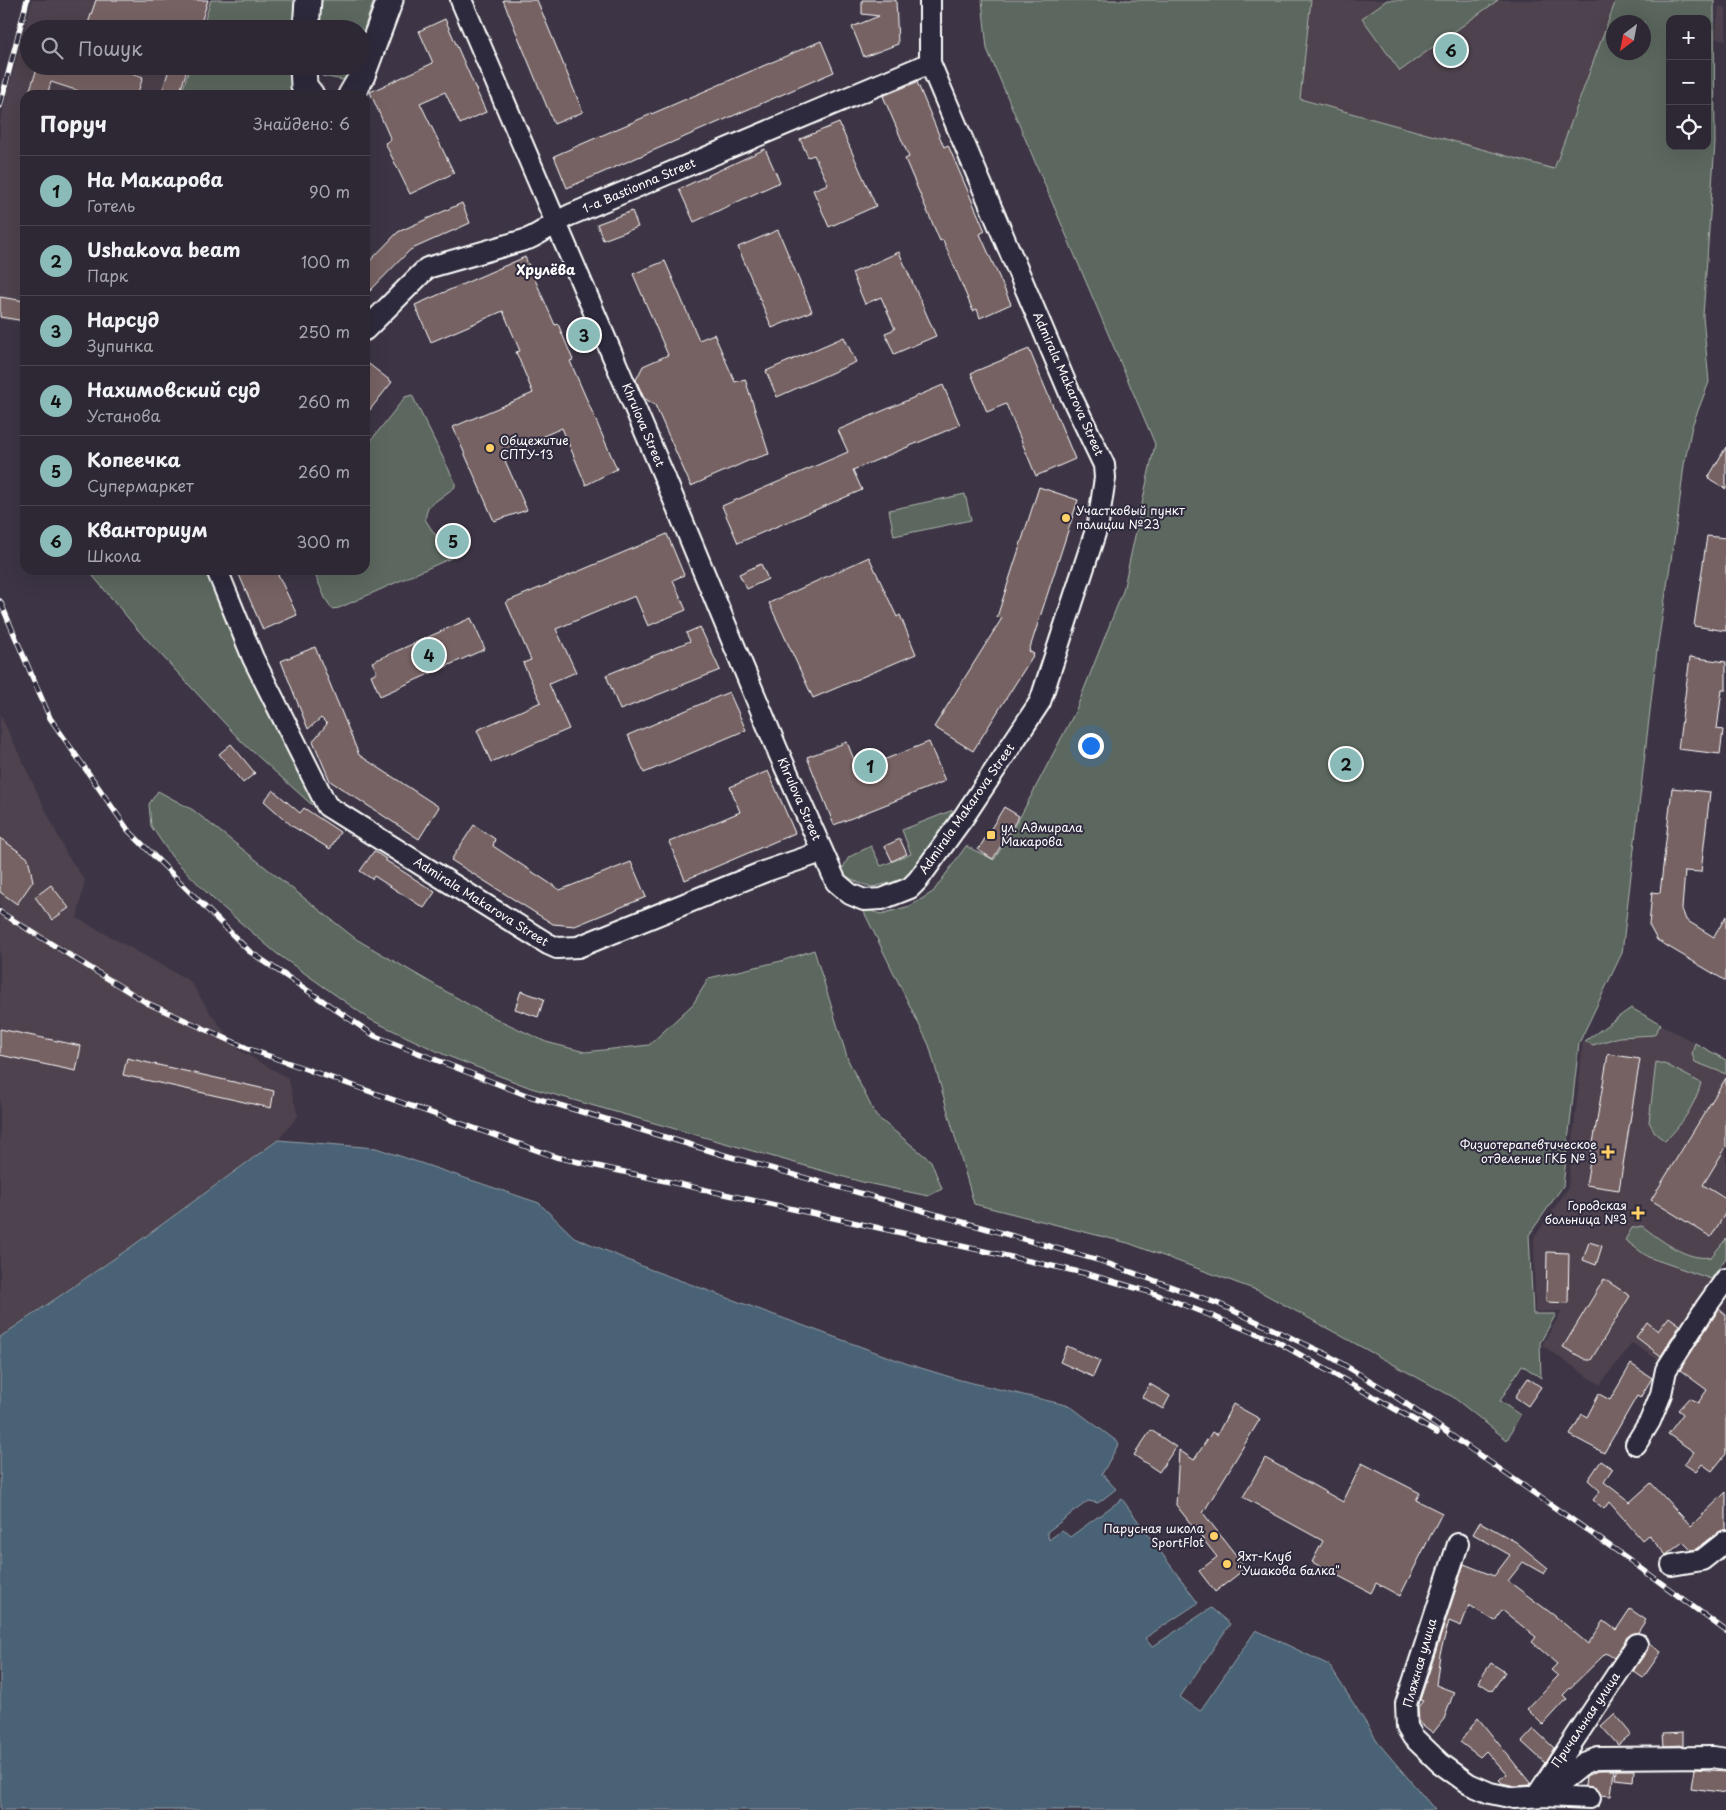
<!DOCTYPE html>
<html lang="uk">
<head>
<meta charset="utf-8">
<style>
  body { margin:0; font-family:"Playpen Sans",sans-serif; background:#3a3440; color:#f1f3f6 }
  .controls { position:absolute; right:15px; top:15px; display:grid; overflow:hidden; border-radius:10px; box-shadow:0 5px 20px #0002 }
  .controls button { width:45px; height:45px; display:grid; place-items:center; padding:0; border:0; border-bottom:1px solid #49444f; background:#2e2834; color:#f1f3f6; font:25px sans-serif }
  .compass { position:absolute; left:1606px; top:15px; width:45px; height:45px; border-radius:50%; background:#2e2834; box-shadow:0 5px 20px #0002; rotate:212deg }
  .you { position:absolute; left:1090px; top:745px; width:18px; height:18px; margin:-12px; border:4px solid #fff; border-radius:50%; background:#1a73e8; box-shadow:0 0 0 8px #1a73e833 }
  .badge { display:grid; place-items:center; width:32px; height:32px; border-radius:50%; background:#8bbbb9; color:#111; font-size:16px; font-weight:700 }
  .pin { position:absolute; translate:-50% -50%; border:2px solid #fff; box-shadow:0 1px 5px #0006 }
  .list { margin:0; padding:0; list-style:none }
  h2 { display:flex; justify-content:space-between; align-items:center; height:65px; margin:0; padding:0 20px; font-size:21px }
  h2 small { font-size:16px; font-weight:400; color:#a7a6ac }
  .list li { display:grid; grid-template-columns:32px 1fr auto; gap:15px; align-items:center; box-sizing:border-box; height:70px; padding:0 20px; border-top:1px solid #49444f }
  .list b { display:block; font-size:19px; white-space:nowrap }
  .list p { margin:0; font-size:16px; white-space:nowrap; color:#a7a6ac }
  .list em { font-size:16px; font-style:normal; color:#a7a6ac }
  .icon { flex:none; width:28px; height:28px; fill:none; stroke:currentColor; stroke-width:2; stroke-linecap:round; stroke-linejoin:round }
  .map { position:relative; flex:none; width:1726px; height:1810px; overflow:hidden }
  .search { position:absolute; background:#2e2834; box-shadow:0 5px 20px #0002; left:20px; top:20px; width:350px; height:55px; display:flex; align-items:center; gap:12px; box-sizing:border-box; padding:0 18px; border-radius:28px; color:#a7a6ac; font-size:19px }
  .panel { position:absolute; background:#2e2834; box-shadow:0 5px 20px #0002; left:20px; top:90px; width:350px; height:485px; border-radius:15px }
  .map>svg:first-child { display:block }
  .built { fill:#4e424e }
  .green { fill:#5b685e; stroke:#adb4ae; fill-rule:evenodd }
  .water { fill:#4a6274; stroke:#92a1ac }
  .building { fill:#776264; stroke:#fff }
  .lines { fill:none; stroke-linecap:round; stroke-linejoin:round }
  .minor-casing { stroke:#fff; stroke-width:24 }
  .major-casing { stroke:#fff; stroke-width:29 }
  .minor { stroke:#2f2a3d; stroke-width:20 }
  .major { stroke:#2f2a3d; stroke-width:25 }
  .rail-casing { stroke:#fff; stroke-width:5.5 }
  .rail { stroke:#2f2a3d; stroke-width:4; stroke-dasharray:11; stroke-linecap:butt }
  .poi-dot { fill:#ffd166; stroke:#2f2a3d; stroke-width:2 }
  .labels { text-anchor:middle; stroke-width:4; stroke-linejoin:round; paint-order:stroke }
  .street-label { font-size:12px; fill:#fff; stroke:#2f2a3d }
  .poi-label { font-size:12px; fill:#fff; stroke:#2f2a3d; text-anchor:start }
  .neighbourhood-label { font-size:14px; font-weight:bold; fill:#fff; stroke:#2f2a3d }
</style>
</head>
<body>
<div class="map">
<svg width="1726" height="1810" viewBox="0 0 1726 1810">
  <rect width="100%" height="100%" fill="#3d3545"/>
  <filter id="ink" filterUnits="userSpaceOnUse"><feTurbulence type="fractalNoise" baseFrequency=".02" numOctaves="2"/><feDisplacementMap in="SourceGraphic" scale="10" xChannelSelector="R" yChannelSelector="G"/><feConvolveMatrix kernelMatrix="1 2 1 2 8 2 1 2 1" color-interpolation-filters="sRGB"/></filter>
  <g filter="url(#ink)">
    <!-- built -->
    <path class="built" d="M 32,0 L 211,0 L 202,29 L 29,29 L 29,66 L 190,66 L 181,95 L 25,95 L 25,323 L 0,319 L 0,122 Z
      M 1311,0 L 1616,0 L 1554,169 L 1300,99 Z
      M 1719,6 L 1726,8 L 1726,40 L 1715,38 Z
      M 0,714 L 67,855 L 85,880 L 77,918 L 190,981 L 211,1014 L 239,1050 L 288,1078 L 298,1116 L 278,1140 L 131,1247 L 0,1337 Z
      M 1631,1008 L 1726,1060 L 1726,1258 L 1695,1302 L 1660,1361 L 1632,1343 L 1600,1385 L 1542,1345 L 1562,1311 L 1535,1312 L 1534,1238 L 1568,1188 L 1583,1042 Z"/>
    <!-- green -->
    <path class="green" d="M 211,0 L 307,0 L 305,29 L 202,29 Z
      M 317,0 L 374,0 L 361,37 L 361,29 L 315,29 Z
      M 982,0 L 1311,0 L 1300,99 L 1554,169 L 1616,0 L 1714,0 L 1715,143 L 1703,316 L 1709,382 L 1692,426 L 1684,465 L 1678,515 L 1657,650 L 1622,953 L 1579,1043 L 1563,1186 L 1529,1235 L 1533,1314 L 1556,1314 L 1540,1343 L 1541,1378 L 1522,1365 L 1500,1401 L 1520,1415 L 1507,1440 L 1453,1397 L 1259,1291 L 1128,1243 L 974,1204 L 929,1045 L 862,908 L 881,914 L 910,906 L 933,892 L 966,846 L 994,860 L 1020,817 L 1075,712 L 1123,591 L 1155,444 L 987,49 ZM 1670,19 L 1707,19 L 1707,146 L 1670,146 ZM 1614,22 L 1644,22 L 1644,52 L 1614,52 Z
      M 1387,0 L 1498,0 L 1400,71 L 1362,18 Z
      M 190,66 L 303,66 L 308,95 L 181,95 Z
      M 317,66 L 351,66 L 349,74 L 343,80 L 322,76 Z
      M 412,395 L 455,482 L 455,487 L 428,507 L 425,519 C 431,530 439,538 445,550 L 457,546 L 460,554 L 339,608 L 332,609 L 325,598 L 313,570 L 365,570 L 365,448 L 405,397 Z
      M 965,494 L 971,520 L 894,536 L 889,510 Z
      M 88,570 L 222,570 L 321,797 L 312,805 L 242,742 L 138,630 Z
      M 158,791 L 193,810 L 356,939 L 478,1010 L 546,1042 L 585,1052 L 649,1045 L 693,1004 L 709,978 L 781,961 L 814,950 L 848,1060 L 876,1116 L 931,1161 L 942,1189 L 928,1196 L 862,1182 L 531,1088 L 445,1055 L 371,1020 L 276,953 L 212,898 L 172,857 L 151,826 L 149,804 Z
      M 953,810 L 921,870 L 908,879 L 872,887 L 859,883 L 840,873 L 849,857 L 871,846 L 881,866 L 911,854 L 902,830 Z
      M 1631,1008 L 1661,1024 L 1654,1035 L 1619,1037 L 1593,1045 L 1585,1041 Z
      M 1695,1043 L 1726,1060 L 1726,1074 L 1695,1062 L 1692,1054 Z
      M 1656,1062 L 1667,1065 L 1701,1083 C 1695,1105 1681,1126 1665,1141 L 1656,1134 L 1649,1122 Z
      M 1642,1226 C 1661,1240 1686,1261 1711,1257 L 1726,1239 L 1726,1258 L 1711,1279 L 1648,1257 L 1625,1240 L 1632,1228 Z"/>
    <!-- water -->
    <path class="water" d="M 278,1140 L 376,1148 L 539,1203 L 574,1237 L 649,1269 L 908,1364 L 960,1380 L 1070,1406 L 1119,1443 L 1102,1474 L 1116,1489 L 1098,1503 L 1088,1501 L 1047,1532 L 1049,1540 L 1062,1530 L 1070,1537 L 1122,1499 L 1198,1603 L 1145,1638 L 1152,1647 L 1211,1608 L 1230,1624 L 1180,1697 L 1200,1711 L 1256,1630 L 1329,1665 L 1380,1745 L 1435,1810 L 0,1810 L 0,1337 L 131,1247 Z"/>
    <!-- building -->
    <path class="building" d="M 96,0 L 208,0 L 199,29 L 86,29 Z
      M 503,0 L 537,0 L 583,112 L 554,124 Z
      M 862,0 L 896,0 L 898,44 L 864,57 L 852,27 L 879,16 L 862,14 Z
      M 445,19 L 486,112 L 460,124 L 445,92 L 420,103 L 454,173 L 410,194 L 385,143 L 391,140 L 370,92 L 433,63 L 419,31 Z
      M 821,41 L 834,72 L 567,188 L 554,156 Z
      M 38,66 L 111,66 L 143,77 L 137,95 L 91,95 L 51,82 L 47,95 L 28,95 Z
      M 170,66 L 188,66 L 179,95 L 161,95 Z
      M 917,82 L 944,147 L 948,145 L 985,231 L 980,234 L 1011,304 L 980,318 L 977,309 L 973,311 L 943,240 L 940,241 L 905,159 L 909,157 L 883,96 Z
      M 839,123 L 876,206 L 829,227 L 813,190 L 828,184 L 814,155 L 808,157 L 800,139 Z
      M 765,149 L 780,182 L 694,222 L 679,189 Z
      M 462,203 L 470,223 L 410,250 L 365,296 L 365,266 L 398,232 Z
      M 632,211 L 638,227 L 603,240 L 597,224 Z
      M 778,230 L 812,311 L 772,328 L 738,247 Z
      M 899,252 L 936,336 L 894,354 L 885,333 L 895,329 L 881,297 L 865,304 L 852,273 Z
      M 525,257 L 555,325 L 558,324 L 573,360 L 570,361 L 617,469 L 586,485 L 562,428 L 502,454 L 527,510 L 494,521 L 453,427 L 533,393 L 516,352 L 520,351 L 503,311 L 431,342 L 415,305 Z
      M 665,261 L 699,340 L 714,334 L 735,382 L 745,379 L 769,454 L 750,460 L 691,486 L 655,405 L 644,398 L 636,380 L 643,366 L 668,355 L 633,274 Z
      M 0,297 L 25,301 L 25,321 L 0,317 Z
      M 844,337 L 856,362 L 777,397 L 766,371 Z
      M 1029,349 L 1075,459 L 1036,476 L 1006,404 L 987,412 L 971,373 Z
      M 365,361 L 392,382 L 365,416 Z
      M 943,385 L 960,425 L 853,470 L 862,490 L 738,543 L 722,506 L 848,452 L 838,430 Z
      M 1726,447 L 1726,489 L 1708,478 Z
      M 1039,487 L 1078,500 L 1029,651 L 1034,654 L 973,751 L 934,727 L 1002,618 L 997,617 Z
      M 667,534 L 684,575 L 673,580 L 686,610 L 648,626 L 635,596 L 556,629 L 576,672 L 549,684 L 569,729 L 491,762 L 477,730 L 541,702 L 523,663 L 531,660 L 506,602 Z
      M 1707,536 L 1726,538 L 1726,631 L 1694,626 Z
      M 869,557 L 897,617 L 900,615 L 916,654 L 813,698 L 769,603 Z
      M 761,564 L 768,579 L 747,589 L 739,574 Z
      M 237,570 L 276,570 L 297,615 L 263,630 Z
      M 471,618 L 485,649 L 380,696 L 371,675 L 377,672 L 372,662 Z
      M 700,627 L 720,670 L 620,710 L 606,675 L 690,641 L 686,633 Z
      M 315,647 L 359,755 L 439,807 L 419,839 L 330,781 L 313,741 L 327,724 L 321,718 L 308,729 L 281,661 Z
      M 1690,657 L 1726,662 L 1726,690 L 1722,690 L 1717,729 L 1723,730 L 1720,754 L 1678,749 Z
      M 729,692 L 746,730 L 644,773 L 628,735 Z
      M 847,742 L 858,770 L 929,742 L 945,781 L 834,825 L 807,757 Z
      M 231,744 L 255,773 L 243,783 L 219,754 Z
      M 768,771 L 795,833 L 685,880 L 669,842 L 740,812 L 730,787 Z
      M 1672,788 L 1710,792 L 1701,872 L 1685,871 L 1682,909 L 1686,920 L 1714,937 L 1726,916 L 1726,981 L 1657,940 L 1649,925 L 1652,892 L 1660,893 Z
      M 273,790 L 300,813 L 304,808 L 340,832 L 330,849 L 292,826 L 264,801 Z
      M 1004,807 L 1019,816 L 993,859 L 978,850 Z
      M 474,825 L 495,839 L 493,846 L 560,890 L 631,862 L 646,897 L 575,926 L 553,924 L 451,860 Z
      M 0,838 L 28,858 L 33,881 L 17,904 L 0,892 Z
      M 900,839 L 907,854 L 892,861 L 885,846 Z
      M 374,851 L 386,859 L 385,860 L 435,892 L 424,908 L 374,876 L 372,879 L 360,871 Z
      M 51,885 L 69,908 L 52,920 L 35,897 Z
      M 521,991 L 544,999 L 538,1017 L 515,1009 Z
      M 0,1029 L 81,1046 L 76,1071 L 0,1055 Z
      M 1608,1054 L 1640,1059 L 1619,1190 L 1586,1185 Z
      M 127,1058 L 274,1091 L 271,1108 L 123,1075 Z
      M 1726,1078 L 1726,1147 L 1703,1185 L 1726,1199 L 1726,1212 L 1711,1237 L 1651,1200 Z
      M 1589,1242 L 1602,1246 L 1596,1265 L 1583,1260 Z
      M 1547,1252 L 1569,1253 L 1568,1303 L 1546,1302 Z
      M 1604,1279 L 1630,1296 L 1591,1360 L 1586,1360 L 1563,1347 Z
      M 1719,1309 L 1726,1315 L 1726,1454 L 1712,1471 L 1702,1464 L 1696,1472 L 1684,1464 L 1694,1452 L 1668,1434 L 1683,1414 L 1678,1410 L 1689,1398 L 1698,1403 L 1707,1390 L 1680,1370 Z
      M 1669,1317 L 1680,1325 L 1661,1356 L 1636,1337 L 1647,1322 L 1658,1331 Z
      M 1067,1346 L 1100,1361 L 1093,1377 L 1060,1362 Z
      M 1631,1364 L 1652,1378 L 1640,1398 L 1637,1396 L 1604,1453 L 1570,1435 L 1582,1414 L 1587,1417 L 1599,1394 L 1610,1400 Z
      M 1528,1378 L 1541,1387 L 1528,1406 L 1515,1397 Z
      M 1150,1384 L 1170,1396 L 1163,1409 L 1142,1397 Z
      M 1233,1404 L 1260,1419 L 1203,1513 L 1246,1568 L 1215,1592 L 1199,1571 L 1217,1557 L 1176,1505 L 1179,1450 L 1194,1460 L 1212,1432 L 1217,1435 Z
      M 1151,1430 L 1176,1447 L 1159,1472 L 1134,1455 Z
      M 1265,1458 L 1343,1502 L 1362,1463 L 1420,1493 L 1416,1500 L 1442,1513 L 1400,1596 L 1376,1583 L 1371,1593 L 1312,1562 L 1323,1541 L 1243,1497 Z
      M 1601,1461 L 1613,1469 L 1604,1482 L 1630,1502 L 1651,1483 L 1691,1526 L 1726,1492 L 1726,1529 L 1719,1532 L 1697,1549 L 1691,1550 L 1683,1542 L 1666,1555 L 1648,1535 L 1642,1540 L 1609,1502 L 1604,1509 L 1593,1500 L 1600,1491 L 1588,1480 Z
      M 1480,1522 L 1516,1542 L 1548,1568 L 1544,1574 L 1523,1562 L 1508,1581 L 1555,1616 L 1588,1644 L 1604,1621 L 1616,1630 L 1630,1609 L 1646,1620 L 1638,1632 L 1627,1637 L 1614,1658 L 1606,1653 L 1563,1695 L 1567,1699 L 1543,1725 L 1527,1709 L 1558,1676 L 1551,1670 L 1557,1664 L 1532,1642 L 1536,1637 L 1502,1610 L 1495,1621 L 1469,1605 L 1461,1626 L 1449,1621 L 1440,1654 L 1436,1685 L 1454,1692 L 1444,1719 L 1433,1733 L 1419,1722 L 1418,1707 L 1423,1701 L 1420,1700 L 1464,1564 L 1494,1576 L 1510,1555 L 1473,1534 Z
      M 1649,1643 L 1661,1652 L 1643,1678 L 1633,1671 L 1647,1651 Z
      M 1491,1663 L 1505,1672 L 1492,1691 L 1478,1682 Z
      M 1614,1714 L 1631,1734 L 1618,1745 L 1601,1726 Z
      M 1478,1718 L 1531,1784 L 1530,1785 L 1515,1786 L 1502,1783 L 1499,1780 L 1506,1774 L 1486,1751 L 1480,1757 L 1460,1742 Z
      M 1534,1729 L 1554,1748 L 1545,1763 L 1522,1742 Z
      M 1683,1732 L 1683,1745 L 1664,1746 L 1663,1733 Z
      M 1694,1769 L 1726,1771 L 1726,1793 L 1691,1788 Z
      M 1600,1770 L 1614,1770 L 1611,1796 L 1601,1795 L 1596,1788 L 1585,1786 L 1586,1776 Z
      M 1616,1770 L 1634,1770 L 1633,1781 L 1615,1779 Z"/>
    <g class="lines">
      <defs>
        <path id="minor" d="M 461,0 L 664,476 L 777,749 L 836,882 L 850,894 L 864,900 L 882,899 L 910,888 L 918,880 L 963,818 L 1040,702 L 1098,524 L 1105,478 L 1104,465 L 1071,396 L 930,63 L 930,0
          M 365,330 L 427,268 L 528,239 C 544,232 555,222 570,215 L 930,63
          M 217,570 L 253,658 L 327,806 L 548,944 L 557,948 L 578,947 L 766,871 L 822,852
          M 1636,1444 L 1650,1421 L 1661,1394 L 1666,1370 L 1706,1307 L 1726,1279
          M 1458,1544 L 1406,1704 L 1407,1727 L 1413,1737 L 1440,1763 L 1469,1784 L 1490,1793 L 1514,1798 L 1543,1796 L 1590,1798
          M 1672,1565 L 1702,1560 L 1726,1541
          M 1540,1791 L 1637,1644
          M 1543,1796 L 1584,1763 L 1598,1758 L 1713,1757 L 1726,1759"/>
        <path id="major" d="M 306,29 L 308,0
          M 303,66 L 304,86 L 311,95
          M 351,95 L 361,78 L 390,0"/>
      </defs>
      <!-- minor casing -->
      <use href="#minor" class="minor-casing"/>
      <!-- major casing -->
      <use href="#major" class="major-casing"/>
      <!-- minor -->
      <use href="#minor" class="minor"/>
      <!-- major -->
      <use href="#major" class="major"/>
      <defs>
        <path id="rail" d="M 0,106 L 27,0
          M 0,601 L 50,718 L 128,830 L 249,951 L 375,1036 L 526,1095 L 724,1155 L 1098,1260 L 1219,1304 L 1326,1354 L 1389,1392 L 1627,1558 L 1726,1631
          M 0,912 L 147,1003 L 249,1049 L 556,1157 L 1084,1273 L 1153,1293 L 1276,1341 L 1437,1433"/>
      </defs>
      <!-- rail casing -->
      <use href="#rail" class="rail-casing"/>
      <!-- rail -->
      <use href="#rail" class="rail"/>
    </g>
  </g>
  <!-- markers -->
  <g class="poi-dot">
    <circle cx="490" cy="448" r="5"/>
    <circle cx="1066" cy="518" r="5"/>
    <rect x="986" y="830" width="10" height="10" rx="2.5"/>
    <path d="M1605.5 1144.5h5v5h5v5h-5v5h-5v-5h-5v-5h5z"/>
    <path d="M1635.5 1205.5h5v5h5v5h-5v5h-5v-5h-5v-5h5z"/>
    <circle cx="1214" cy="1536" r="5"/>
    <circle cx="1227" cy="1564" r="5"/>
  </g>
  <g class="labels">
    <!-- street labels -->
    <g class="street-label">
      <text transform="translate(639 186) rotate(-23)" y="4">1-a Bastionna Street</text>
      <text transform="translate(1068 384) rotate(66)" y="4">Admirala Makarova Street</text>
      <text transform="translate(643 425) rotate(67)" y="4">Khrulova Street</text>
      <text transform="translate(799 799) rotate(66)" y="4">Khrulova Street</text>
      <text transform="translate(967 809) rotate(-55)" y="4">Admirala Makarova Street</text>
      <text transform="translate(481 902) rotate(32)" y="4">Admirala Makarova Street</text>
      <text transform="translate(1420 1663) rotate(-74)" y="4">Пляжная улица</text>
      <text transform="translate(1586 1720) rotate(-56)" y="4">Причальная улица</text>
    </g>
    <!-- poi labels -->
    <g class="poi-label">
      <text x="500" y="445">Общежитие<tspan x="500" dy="14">СПТУ-13</tspan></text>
      <text x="1076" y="515">Участковый пункт<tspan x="1076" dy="14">полиции №23</tspan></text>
      <text x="1001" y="832">ул. Адмирала<tspan x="1001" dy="14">Макарова</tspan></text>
      <text x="1597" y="1149" text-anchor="end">Физиотерапевтическое<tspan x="1597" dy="14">отделение ГКБ № 3</tspan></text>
      <text x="1627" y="1210" text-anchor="end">Городская<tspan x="1627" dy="14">больница №3</tspan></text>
      <text x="1204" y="1533" text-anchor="end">Парусная школа<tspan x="1204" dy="14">SportFlot</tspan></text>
      <text x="1237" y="1561">Яхт-Клуб<tspan x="1237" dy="14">"Ушакова балка"</tspan></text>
    </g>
    <!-- neighbourhood labels -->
    <g class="neighbourhood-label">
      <text x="546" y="275">Хрулёва</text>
    </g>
  </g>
</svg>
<div class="controls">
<button>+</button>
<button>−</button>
<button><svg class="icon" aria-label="locate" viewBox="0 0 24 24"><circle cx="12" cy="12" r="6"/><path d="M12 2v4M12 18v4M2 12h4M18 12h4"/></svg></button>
</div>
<svg class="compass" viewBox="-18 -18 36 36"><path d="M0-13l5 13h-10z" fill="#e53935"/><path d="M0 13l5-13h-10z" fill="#a7a6ac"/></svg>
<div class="you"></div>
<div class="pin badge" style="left:870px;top:766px">1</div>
<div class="pin badge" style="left:1346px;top:764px">2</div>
<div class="pin badge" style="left:584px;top:335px">3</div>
<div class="pin badge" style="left:429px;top:655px">4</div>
<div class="pin badge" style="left:453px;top:541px">5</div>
<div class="pin badge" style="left:1451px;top:50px">6</div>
<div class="search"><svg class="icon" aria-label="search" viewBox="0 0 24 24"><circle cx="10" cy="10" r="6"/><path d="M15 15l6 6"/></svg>Пошук</div>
<section class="panel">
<h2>Поруч<small>Знайдено: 6</small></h2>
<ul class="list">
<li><span class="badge">1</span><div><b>На Макарова</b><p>Готель</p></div><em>90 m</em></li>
<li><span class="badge">2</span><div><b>Ushakova beam</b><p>Парк</p></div><em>100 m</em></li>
<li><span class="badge">3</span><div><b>Нарсуд</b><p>Зупинка</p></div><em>250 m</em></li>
<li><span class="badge">4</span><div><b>Нахимовский суд</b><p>Установа</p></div><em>260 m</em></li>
<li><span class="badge">5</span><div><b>Копеечка</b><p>Супермаркет</p></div><em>260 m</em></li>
<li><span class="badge">6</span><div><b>Кванториум</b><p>Школа</p></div><em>300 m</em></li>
</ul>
</section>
</div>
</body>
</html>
